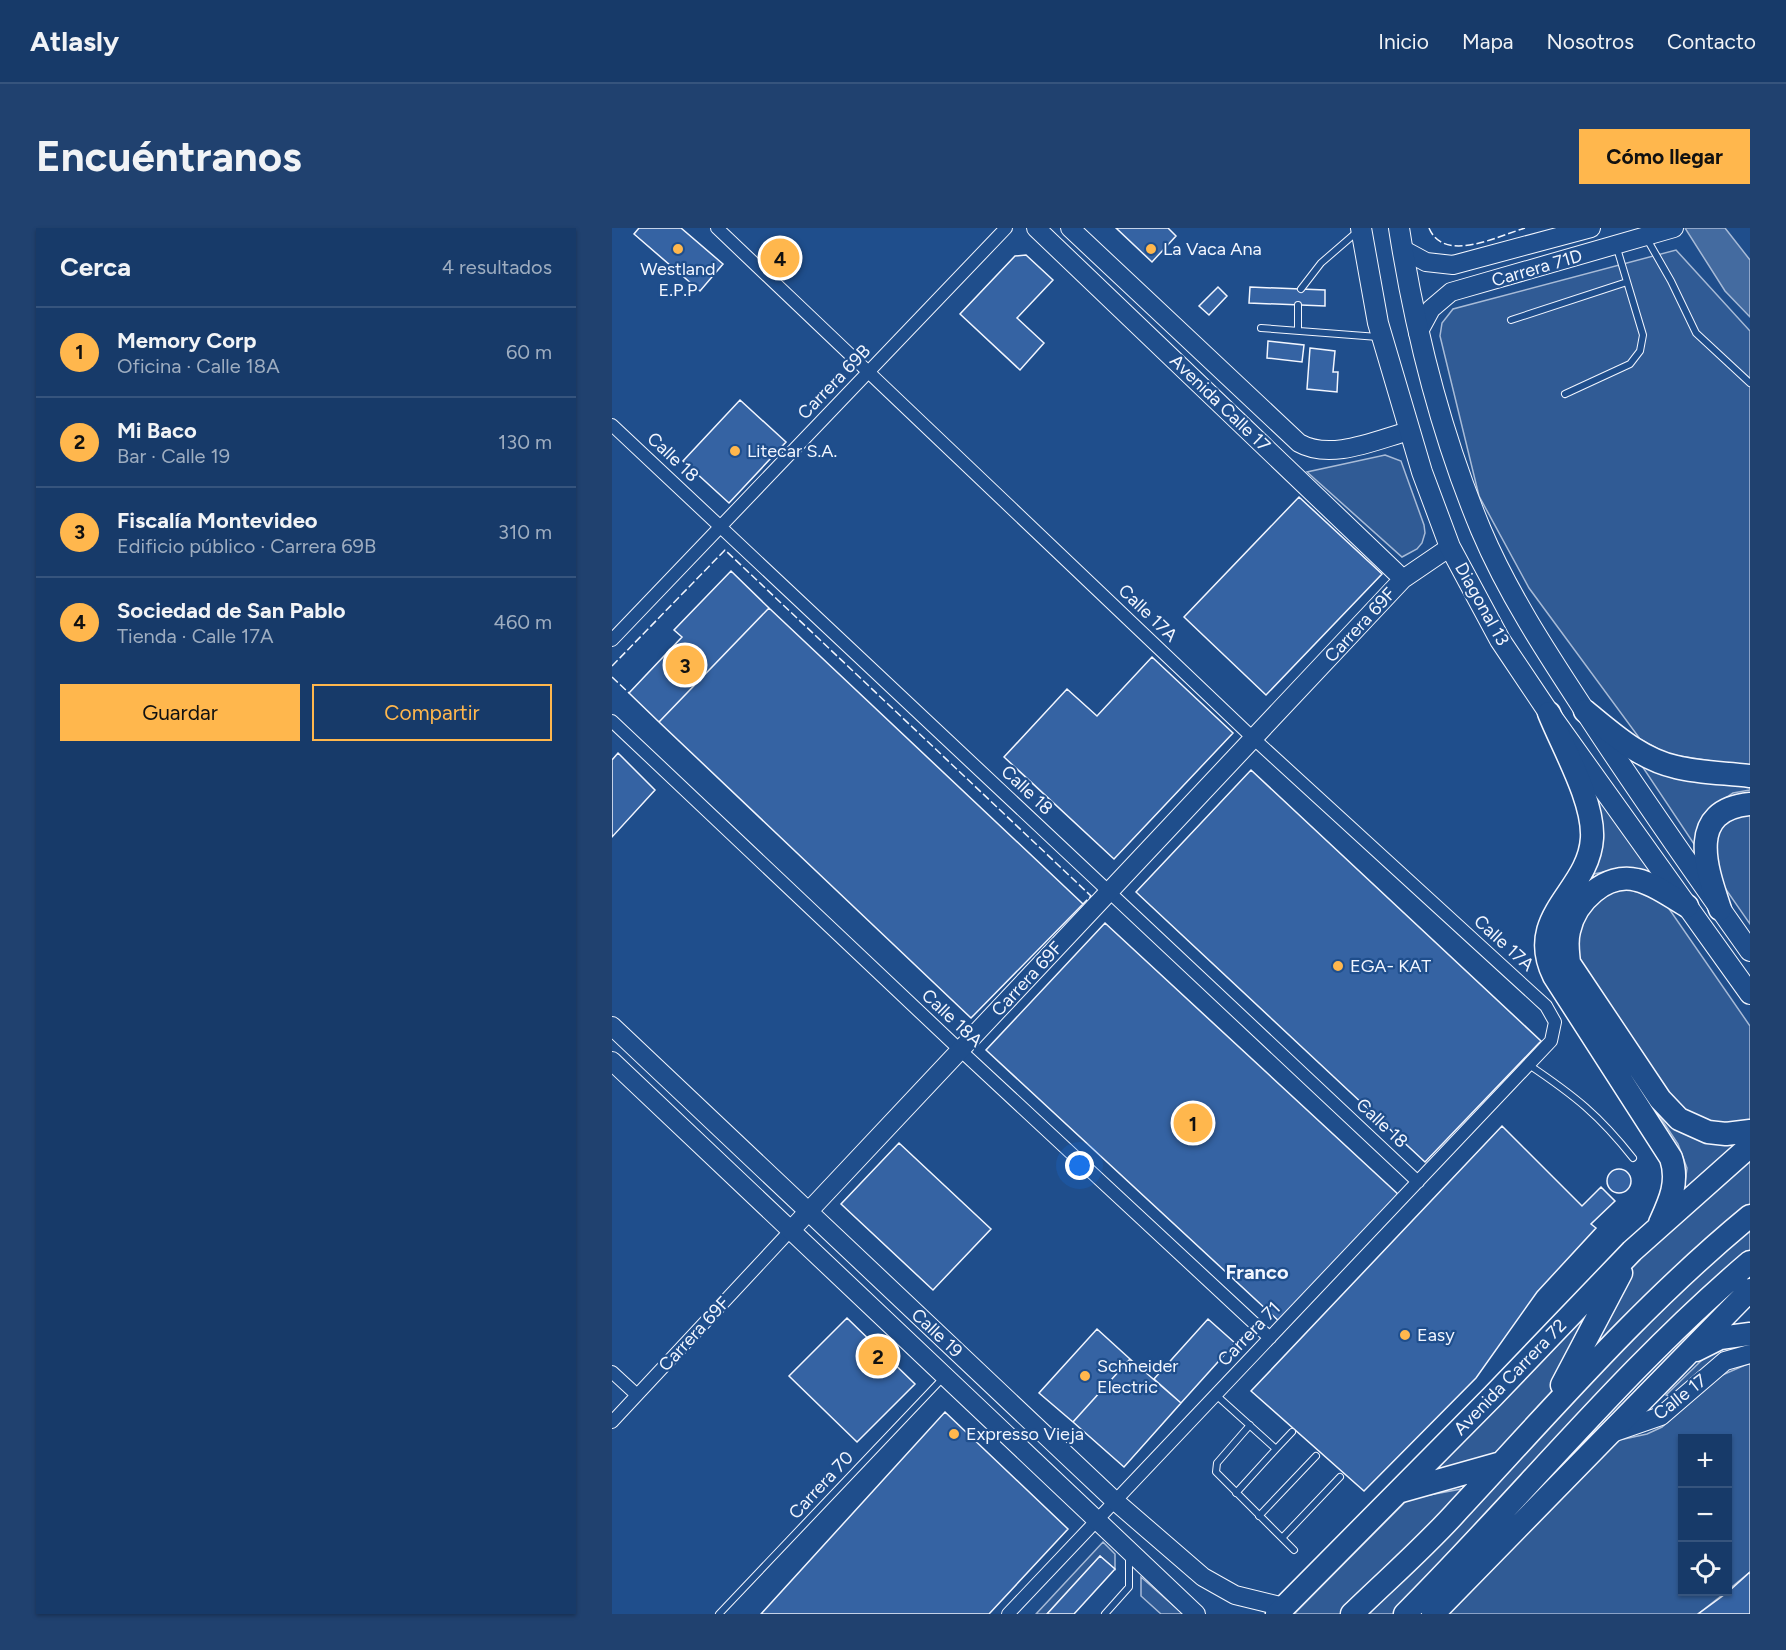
<!DOCTYPE html>
<html lang="es">
<head>
<meta charset="utf-8">
<style>
  body { margin:0; font-family:Figtree,sans-serif; background:#20416f; color:#f1f3f6 }
  .controls { position:absolute; right:18px; bottom:18px; display:grid; overflow:hidden; border-radius:0px; box-shadow:0 2px 4px #0004 }
  .controls button { width:54px; height:54px; display:grid; place-items:center; padding:0; border:0; border-bottom:2px solid #36547d; background:#173a69; color:#f1f3f6; font:30px sans-serif }
  .you { position:absolute; left:468px; top:938px; width:21px; height:21px; margin:-15px; border:4px solid #fff; border-radius:50%; background:#1a73e8; box-shadow:0 0 0 9px #1a73e833 }
  .badge { display:grid; place-items:center; width:39px; height:39px; border-radius:50%; background:#ffb74d; color:#111; font-size:20px; font-weight:700 }
  .pin { position:absolute; translate:-50% -50%; border:3px solid #fff; box-shadow:0 2px 6px #0006 }
  .list { margin:0; padding:0; list-style:none }
  h2 { display:flex; justify-content:space-between; align-items:center; height:78px; margin:0; padding:0 24px; font-size:26px }
  h2 small { font-size:20px; font-weight:400; color:#9eadc0 }
  .list li { display:grid; grid-template-columns:39px 1fr auto; gap:18px; align-items:center; box-sizing:border-box; height:90px; padding:0 24px; border-top:2px solid #36547d }
  .list b { display:block; font-size:22px; white-space:nowrap }
  .list p { margin:0; font-size:20px; white-space:nowrap; color:#9eadc0 }
  .list em { font-size:20px; font-style:normal; color:#9eadc0 }
  .actions { display:flex; gap:12px; padding:18px 24px }
  .actions a { flex:1; padding:14px 0; border:2px solid #ffb74d; border-radius:0px; text-align:center; font-size:21px; color:#ffb74d }
  .actions .main { background:#ffb74d; color:#111 }
  .icon { flex:none; width:33px; height:33px; fill:none; stroke:currentColor; stroke-width:2; stroke-linecap:round; stroke-linejoin:round }
  .map { position:relative; flex:none; width:1138px; height:1386px; overflow:hidden; border-radius:0px }
  header { display:flex; align-items:center; gap:36px; box-sizing:border-box; height:84px; padding:0 30px; background:#173a69; border-bottom:2px solid #36547d }
  header strong { font-size:28px }
  nav { display:flex; gap:33px; margin-inline-start:auto; font-size:21px }
  .intro { display:flex; align-items:center; justify-content:space-between; box-sizing:border-box; height:144px; padding:0 36px }
  h1 { margin:0; font-size:42px }
  .button { padding:15px 27px; border-radius:0px; background:#ffb74d; color:#111; font-size:21px; font-weight:700 }
  main { display:flex; gap:36px; padding:0 36px }
  aside { flex:1; background:#173a69; border-radius:0px; box-shadow:0 2px 4px #0004 }
  .map>svg:first-child { display:block }
  .built { fill:#305b95; stroke:#a8bbd7; stroke-width:1.5 }
  .water { fill:#446ba0; stroke:#a8bbd7; stroke-width:1.5 }
  .building { fill:#3563a3; stroke:#f2f6ff; stroke-width:1.5 }
  .lines { fill:none; stroke-linecap:round; stroke-linejoin:round }
  .lane-casing { stroke:#f2f6ff; stroke-width:8 }
  .street-casing { stroke:#f2f6ff; stroke-width:14 }
  .secondary-casing { stroke:#f2f6ff; stroke-width:20 }
  .primary-casing { stroke:#f2f6ff; stroke-width:22 }
  .highway-casing { stroke:#f2f6ff; stroke-width:25 }
  .lane { stroke:#1f4e8c; stroke-width:6 }
  .street { stroke:#1f4e8c; stroke-width:12 }
  .secondary { stroke:#1f4e8c; stroke-width:18 }
  .primary { stroke:#1f4e8c; stroke-width:20 }
  .highway { stroke:#1f4e8c; stroke-width:22 }
  .fence { stroke:#f2f6ff; stroke-width:1.5; stroke-dasharray:8 3; stroke-linecap:butt }
  .poi-dot { fill:#ffb74d; stroke:#1f4e8c; stroke-width:2 }
  .labels { text-anchor:middle; stroke-width:4.5; stroke-linejoin:round; paint-order:stroke }
  .poi-label { font-size:18px; fill:#f2f6ff; stroke:#1f4e8c; text-anchor:start }
  .street-label { font-size:18px; fill:#f2f6ff; stroke:#1f4e8c }
  .neighbourhood-label { font-size:20px; font-weight:bold; fill:#f2f6ff; stroke:#1f4e8c }
</style>
</head>
<body>
<header>
<strong>Atlasly</strong>
<nav><a>Inicio</a><a>Mapa</a><a>Nosotros</a><a>Contacto</a></nav>
</header>
<div class="intro"><h1>Encuéntranos</h1><a class="button">Cómo llegar</a></div>
<main>
<aside>
<h2>Cerca<small>4 resultados</small></h2>
<ul class="list">
<li><span class="badge">1</span><div><b>Memory Corp</b><p>Oficina · Calle 18A</p></div><em>60 m</em></li>
<li><span class="badge">2</span><div><b>Mi Baco</b><p>Bar · Calle 19</p></div><em>130 m</em></li>
<li><span class="badge">3</span><div><b>Fiscalía Montevideo</b><p>Edificio público · Carrera 69B</p></div><em>310 m</em></li>
<li><span class="badge">4</span><div><b>Sociedad de San Pablo</b><p>Tienda · Calle 17A</p></div><em>460 m</em></li>
</ul>
<div class="actions"><a class="main">Guardar</a><a>Compartir</a></div>
</aside>
<div class="map">
<svg width="1138" height="1386" viewBox="0 0 1138 1386">
  <rect width="100%" height="100%" fill="#1f4e8c"/>
  <!-- built -->
  <path class="built" d="M 1064,22 L 1138,103 L 1138,539 L 1055,526 L 1028,511 L 917,360 L 867,268 L 828,108 L 830,95 L 841,81 Z
    M 773,227 L 789,233 L 812,297 L 813,305 L 810,315 L 805,321 L 790,329 L 695,244 Z
    M 1026,532 L 1138,556 L 1138,562 L 1121,565 L 1106,575 L 1086,622 Z
    M 967,534 L 1047,647 L 1011,640 L 982,646 L 953,693 L 950,718 L 952,734 L 1060,896 L 1069,903 L 1094,911 L 1124,912 L 1138,909 L 1071,971 L 1075,940 L 1066,916 L 947,736 L 945,718 L 948,691 L 988,628 L 990,617 L 984,572 Z
    M 1138,583 L 1138,696 L 1106,650 L 1102,616 L 1109,599 L 1124,585 Z
    M 1014,661 L 1035,661 L 1051,672 L 1138,798 L 1138,893 L 1126,896 L 1076,892 L 969,740 L 964,723 L 971,685 L 995,664 Z
    M 1138,932 L 1138,978 L 967,1140 L 1026,1028 Z
    M 1138,998 L 1138,1025 L 783,1386 L 751,1386 L 960,1169 Z
    M 978,1082 L 934,1179 L 881,1228 L 816,1250 Z
    M 1131,1113 L 1138,1120 L 1063,1170 L 1054,1167 L 1093,1129 L 1105,1122 Z
    M 1138,1135 L 1138,1344 L 1116,1362 L 1116,1210 L 1070,1210 L 1070,1364 L 1114,1364 L 1086,1386 L 831,1386 L 1003,1213 L 1035,1206 L 1050,1199 L 1108,1148 Z
    M 860,1259 L 733,1386 L 682,1386 L 796,1271 Z
    M 491,1314 L 503,1326 L 503,1341 L 488,1328 L 435,1386 L 424,1386 Z
    M 529,1349 L 571,1386 L 549,1386 L 529,1368 Z"/>
  <!-- water -->
  <path class="water" d="M 1073,0 L 1113,0 L 1138,32 L 1138,89 L 1113,63 Z"/>
  <!-- building -->
  <path class="building" d="M 27,0 L 69,0 L 111,36 L 88,63 L 22,6 Z
    M 504,0 L 556,0 L 564,8 L 540,34 Z
    M 414,27 L 441,52 L 405,90 L 432,115 L 408,142 L 348,86 L 403,28 Z
    M 606,59 L 615,68 L 597,87 L 587,78 Z
    M 638,59 L 713,62 L 713,78 L 637,75 Z
    M 656,113 L 692,117 L 690,134 L 655,130 Z
    M 698,120 L 723,123 L 721,144 L 726,144 L 725,164 L 695,161 Z
    M 128,172 L 174,214 L 117,275 L 71,233 Z
    M 687,269 L 770,346 L 654,467 L 572,389 Z
    M 119,343 L 157,380 L 47,494 L 17,465 L 70,409 L 62,402 Z
    M 157,380 L 471,676 L 359,790 L 47,494 Z
    M 540,429 L 621,505 L 502,631 L 392,529 L 455,461 L 485,488 Z
    M 6,525 L 43,562 L 0,609 L 0,532 Z
    M 639,542 L 929,813 L 813,934 L 524,664 Z
    M 493,695 L 788,968 L 669,1095 L 374,822 Z
    M 890,898 L 970,978 L 989,959 L 1003,973 L 979,996 L 984,1000 L 925,1064 L 864,1150 L 752,1263 L 639,1163 Z
    M 287,915 L 379,1001 L 321,1062 L 229,976 Z
    M995 953a12 12 0 1 1 24 0a12 12 0 1 1-24 0Z
    M 235,1090 L 303,1156 L 245,1214 L 177,1148 Z
    M 596,1091 L 623,1115 L 569,1175 L 542,1151 Z
    M 485,1101 L 518,1131 L 461,1194 L 427,1165 Z
    M 518,1131 L 569,1175 L 512,1239 L 461,1194 Z
    M 333,1184 L 456,1301 L 377,1386 L 149,1386 Z
    M 488,1328 L 503,1341 L 462,1386 L 435,1386 Z
    M 1138,1344 L 1138,1386 L 1086,1386 L 1116,1364 Z"/>
  <g class="lines">
    <defs>
      <path id="lane" d="M 1035,11 L 1059,53 L 1084,105 L 1138,155
        M 689,61 L 709,35 L 746,3
        M 899,92 L 1015,54
        M 649,100 L 766,109
        M 686,103 L 686,77
        M 953,166 L 1018,136 L 1028,123 L 1031,107 L 1004,17
        M 917,837 C 963,868 987,887 1021,930
        M 604,1167 L 664,1221 L 624,1265
        M 638,1197 L 605,1235 L 604,1244 L 682,1322
        M 664,1221 L 680,1204
        M 647,1288 L 704,1228
        M 670,1310 L 728,1249
        M 107,1386 L 332,1149
        M 493,1386 L 517,1359 L 517,1329"/>
      <path id="street" d="M 105,0 L 641,510 L 934,778 L 943,794 L 939,813 L 396,1386
        M 0,197 L 806,954
        M 0,412 L 394,0
        M 0,493 L 348,822 L 658,1110
        M 0,1144 L 25,1167
        M 0,1194 L 179,1002"/>
      <path id="secondary" d="M 424,0 L 791,351
        M 458,0 L 687,215 C 719,233 764,212 797,203
        M 790,21 L 814,34 L 841,37 L 979,0
        M 806,105 L 819,81 L 839,64 L 1062,0
        M 0,798 L 503,1273 L 591,1349 L 623,1367 L 672,1379
        M 0,833 L 584,1386
        M 179,1002 L 791,351 L 838,319
        M 997,1206 L 1049,1188 L 1113,1133 L 1138,1126"/>
      <path id="primary" d="M 749,0 L 766,95 L 810,244 L 838,319 L 888,412 L 937,485 L 1138,766
        M 787,0 C 803,103 829,206 869,302 C 896,366 935,425 973,483 C 1026,564 1082,644 1138,723"/>
      <path id="highway" d="M 973,483 C 1000,505 1028,531 1064,539 C 1088,545 1114,545 1138,548
        M 937,485 C 951,520 982,573 980,610 C 977,664 912,687 942,748 L 1059,930 C 1067,954 1058,973 1048,995
        M 1075,678 C 1059,669 1043,656 1025,652 C 994,644 963,674 957,703 C 954,714 956,724 957,735 L 1048,871 L 1067,891 L 1096,904 L 1114,906 L 1138,903
        M 1108,681 C 1095,642 1073,582 1138,576
        M 1084,1122 L 1108,1110 L 1138,1106
        M 950,1157 L 1009,1045
        M 786,1264 L 889,1235
        M 665,1386 L 881,1168 L 1020,1023 L 1138,918
        M 740,1386 C 776,1351 814,1318 847,1281 C 941,1180 1031,1076 1138,988
        M 793,1386 C 909,1270 1013,1140 1138,1034
        M 821,1386 L 1138,1062"/>
    </defs>
    <!-- lane casing -->
    <use href="#lane" class="lane-casing"/>
    <!-- street casing -->
    <use href="#street" class="street-casing"/>
    <!-- secondary casing -->
    <use href="#secondary" class="secondary-casing"/>
    <!-- primary casing -->
    <use href="#primary" class="primary-casing"/>
    <!-- highway casing -->
    <use href="#highway" class="highway-casing"/>
    <!-- lane -->
    <use href="#lane" class="lane"/>
    <!-- street -->
    <use href="#street" class="street"/>
    <!-- secondary -->
    <use href="#secondary" class="secondary"/>
    <!-- primary -->
    <use href="#primary" class="primary"/>
    <!-- highway -->
    <use href="#highway" class="highway"/>
    <!-- fence -->
    <path class="fence" d="M 817,0 C 832,36 886,8 913,0
      M 0,438 L 113,322 L 479,668 L 471,676
      M 0,449 L 17,465"/>
  </g>
  <!-- markers -->
  <g class="poi-dot">
    <circle cx="66" cy="21" r="6"/>
    <circle cx="539" cy="21" r="6"/>
    <circle cx="123" cy="223" r="6"/>
    <circle cx="726" cy="738" r="6"/>
    <circle cx="793" cy="1107" r="6"/>
    <circle cx="473" cy="1148" r="6"/>
    <circle cx="342" cy="1206" r="6"/>
  </g>
  <g class="labels">
    <!-- poi labels -->
    <g class="poi-label">
      <text x="551" y="27">La Vaca Ana</text>
      <text x="66" y="47" text-anchor="middle">Westland<tspan x="66" dy="21">E.P.P</tspan></text>
      <text x="135" y="229">Litecar S.A.</text>
      <text x="738" y="744">EGA- KAT</text>
      <text x="805" y="1113">Easy</text>
      <text x="485" y="1144">Schneider<tspan x="485" dy="21">Electric</tspan></text>
      <text x="354" y="1212">Expresso Vieja</text>
    </g>
    <!-- street labels -->
    <g class="street-label">
      <text transform="translate(925 40) rotate(-16)" y="6">Carrera 71D</text>
      <text transform="translate(222 154) rotate(-46)" y="6">Carrera 69B</text>
      <text transform="translate(608 175) rotate(44)" y="6">Avenida Calle 17</text>
      <text transform="translate(61 229) rotate(43)" y="6">Calle 18</text>
      <text transform="translate(870 376) rotate(61)" y="6">Diagonal 13</text>
      <text transform="translate(536 385) rotate(44)" y="6">Calle 17A</text>
      <text transform="translate(748 397) rotate(-47)" y="6">Carrera 69F</text>
      <text transform="translate(415 562) rotate(43)" y="6">Calle 18</text>
      <text transform="translate(892 715) rotate(42)" y="6">Calle 17A</text>
      <text transform="translate(415 751) rotate(-47)" y="6">Carrera 69F</text>
      <text transform="translate(340 790) rotate(43)" y="6">Calle 18A</text>
      <text transform="translate(770 895) rotate(43)" y="6">Calle 18</text>
      <text transform="translate(325 1105) rotate(43)" y="6">Calle 19</text>
      <text transform="translate(82 1106) rotate(-47)" y="6">Carrera 69F</text>
      <text transform="translate(637 1106) rotate(-46)" y="6">Carrera 71</text>
      <text transform="translate(898 1149) rotate(-46)" y="6">Avenida Carrera 72</text>
      <text transform="translate(1068 1169) rotate(-38)" y="6">Calle 17</text>
      <text transform="translate(209 1257) rotate(-47)" y="6">Carrera 70</text>
    </g>
    <!-- neighbourhood labels -->
    <g class="neighbourhood-label">
      <text x="645" y="1051">Franco</text>
    </g>
  </g>
</svg>
<div class="controls">
<button>+</button>
<button>−</button>
<button><svg class="icon" aria-label="locate" viewBox="0 0 24 24"><circle cx="12" cy="12" r="6"/><path d="M12 2v4M12 18v4M2 12h4M18 12h4"/></svg></button>
</div>
<div class="you"></div>
<div class="pin badge" style="left:581px;top:895px">1</div>
<div class="pin badge" style="left:266px;top:1128px">2</div>
<div class="pin badge" style="left:73px;top:437px">3</div>
<div class="pin badge" style="left:168px;top:30px">4</div>
</div>
</main>
</body>
</html>
